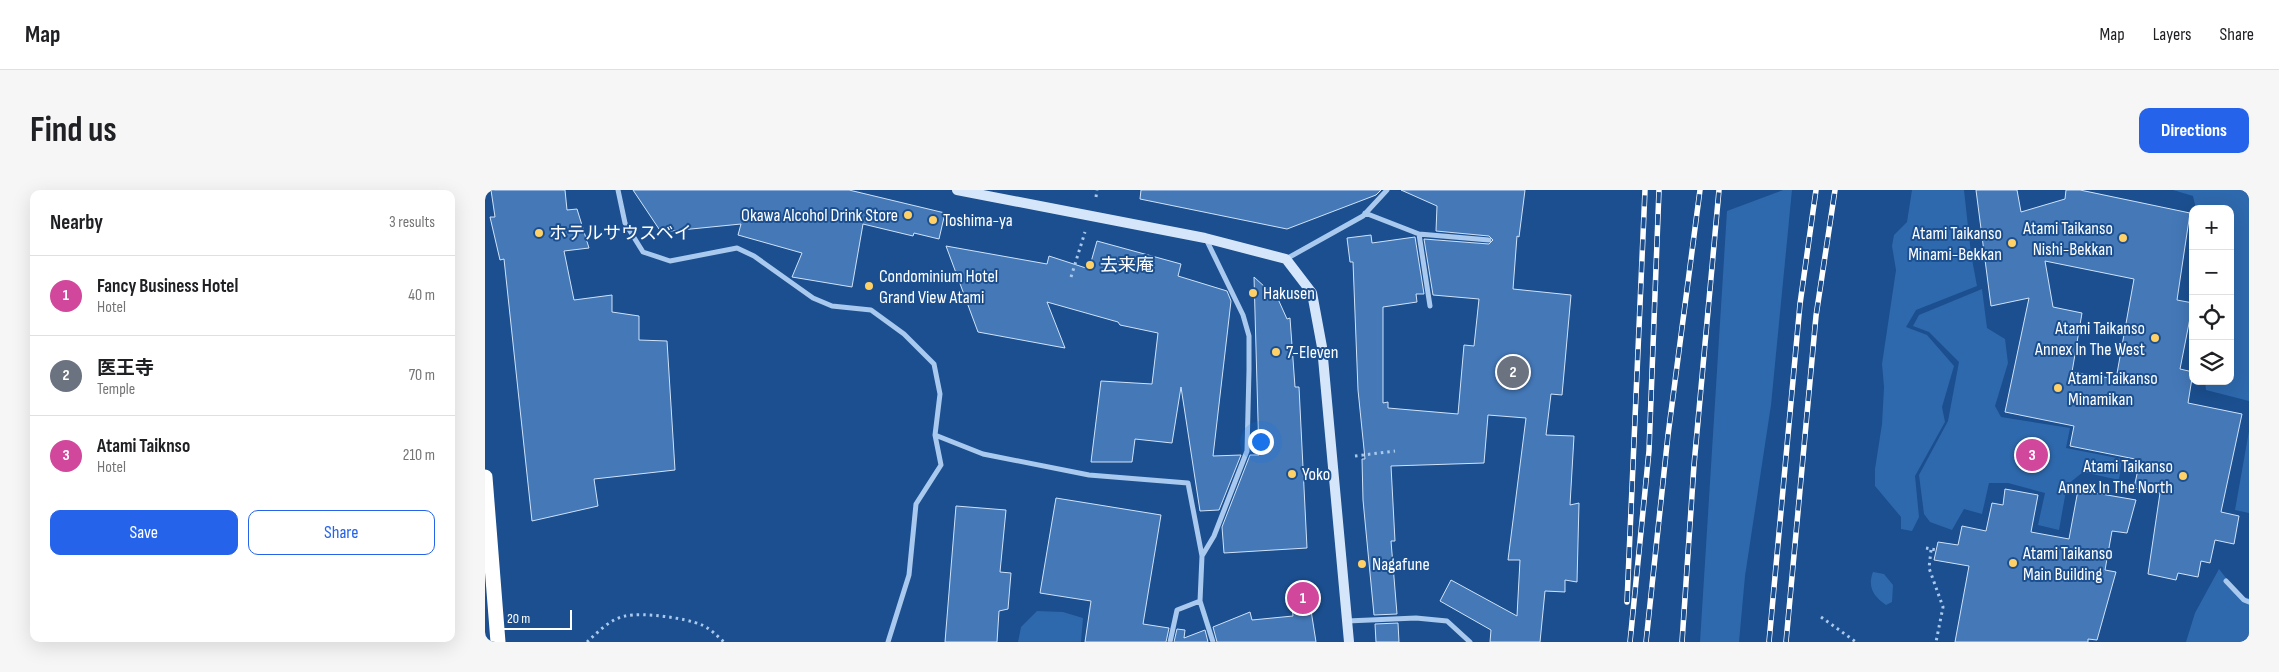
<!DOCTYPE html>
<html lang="en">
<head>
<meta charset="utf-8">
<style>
  body { margin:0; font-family:"Sofia Sans Condensed","Noto Sans JP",sans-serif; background:#f6f6f6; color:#202124 }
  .controls { position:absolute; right:15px; top:15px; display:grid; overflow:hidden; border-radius:10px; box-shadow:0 5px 20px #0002 }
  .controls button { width:45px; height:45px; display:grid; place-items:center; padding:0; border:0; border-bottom:1px solid #e0e0e0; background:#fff; color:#202124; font:25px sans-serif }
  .scale { position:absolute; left:15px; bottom:12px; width:72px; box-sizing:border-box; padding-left:5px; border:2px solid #fff; border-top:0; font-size:14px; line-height:18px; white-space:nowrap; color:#fff; -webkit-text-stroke:4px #1b4f8f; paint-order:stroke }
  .you { position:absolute; left:775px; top:251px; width:18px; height:18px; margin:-12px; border:4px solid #fff; border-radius:50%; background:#1a73e8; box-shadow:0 0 0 8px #1a73e833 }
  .badge { display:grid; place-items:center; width:32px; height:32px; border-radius:50%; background:#2563eb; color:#fff; font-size:16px; font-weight:700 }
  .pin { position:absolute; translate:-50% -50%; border:2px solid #fff; box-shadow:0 1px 5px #0006 }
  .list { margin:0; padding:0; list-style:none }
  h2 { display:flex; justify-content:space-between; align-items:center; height:65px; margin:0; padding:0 20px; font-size:21px }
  h2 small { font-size:16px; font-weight:400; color:#757577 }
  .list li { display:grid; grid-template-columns:32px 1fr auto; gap:15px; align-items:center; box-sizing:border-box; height:80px; padding:0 20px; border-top:1px solid #e0e0e0 }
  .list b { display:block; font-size:19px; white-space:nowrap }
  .list p { margin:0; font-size:16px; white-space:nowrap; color:#757577 }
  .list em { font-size:16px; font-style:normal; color:#757577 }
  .actions { display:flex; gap:10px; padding:15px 20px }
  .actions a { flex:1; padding:11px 0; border:1px solid #2563eb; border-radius:10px; text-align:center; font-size:18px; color:#2563eb }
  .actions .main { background:#2563eb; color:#fff }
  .icon { flex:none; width:28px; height:28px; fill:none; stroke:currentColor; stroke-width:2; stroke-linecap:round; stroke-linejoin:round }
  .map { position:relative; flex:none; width:1764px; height:452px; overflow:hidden; border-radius:10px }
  header { display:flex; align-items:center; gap:30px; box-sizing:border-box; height:70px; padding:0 25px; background:#fff; border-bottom:1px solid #e0e0e0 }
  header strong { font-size:24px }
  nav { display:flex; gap:28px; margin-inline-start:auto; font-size:18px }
  .intro { display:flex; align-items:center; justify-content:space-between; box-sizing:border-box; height:120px; padding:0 30px }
  h1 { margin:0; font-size:35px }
  .button { padding:12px 22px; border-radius:10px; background:#2563eb; color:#fff; font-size:18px; font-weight:700 }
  main { display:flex; gap:30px; padding:0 30px }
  aside { flex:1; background:#fff; border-radius:10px; box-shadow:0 5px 20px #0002 }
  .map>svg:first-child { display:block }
  .green { fill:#2e69ad }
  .building { fill:#4478b7; stroke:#cfe3fa; fill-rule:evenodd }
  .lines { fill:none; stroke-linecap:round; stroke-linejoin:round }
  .path { stroke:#a9c9ee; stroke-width:3; stroke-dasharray:2.5 4; stroke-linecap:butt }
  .street { stroke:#a9c9ee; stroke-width:5 }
  .secondary { stroke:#d6e6fa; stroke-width:10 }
  .highway { stroke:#fff; stroke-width:15 }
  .rail-casing { stroke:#fff; stroke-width:5.5 }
  .rail { stroke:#1b4f8f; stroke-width:4; stroke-dasharray:11; stroke-linecap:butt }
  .poi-dot { fill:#ffd166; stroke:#1b4f8f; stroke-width:2 }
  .labels { text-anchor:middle; stroke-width:4; stroke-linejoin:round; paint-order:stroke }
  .poi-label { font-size:18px; fill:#fff; stroke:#1b4f8f; text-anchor:start }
</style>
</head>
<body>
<header>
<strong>Map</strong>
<nav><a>Map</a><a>Layers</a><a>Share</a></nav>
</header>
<div class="intro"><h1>Find us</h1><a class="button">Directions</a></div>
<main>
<aside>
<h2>Nearby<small>3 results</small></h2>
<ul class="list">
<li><span class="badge" style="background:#d1479c">1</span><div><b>Fancy Business Hotel</b><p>Hotel</p></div><em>40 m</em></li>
<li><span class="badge" style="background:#6b7280">2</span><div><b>医王寺</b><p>Temple</p></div><em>70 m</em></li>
<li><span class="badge" style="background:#d1479c">3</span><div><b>Atami Taiknso</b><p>Hotel</p></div><em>210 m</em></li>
</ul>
<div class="actions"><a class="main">Save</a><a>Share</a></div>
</aside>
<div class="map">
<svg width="1764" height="452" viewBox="0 0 1764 452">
  <rect width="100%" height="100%" fill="#1b4f8f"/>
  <!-- green -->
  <path class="green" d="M 1298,0 L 1307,0 L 1286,215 L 1260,386 L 1254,452 L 1215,452 L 1242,21 Z
    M 1427,0 L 1479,0 L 1486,64 L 1492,96 L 1431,120 L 1421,137 L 1442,145 L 1469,176 L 1457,217 L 1460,232 L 1430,286 L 1434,327 L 1427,341 L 1416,339 L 1416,327 L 1390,296 L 1390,279 L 1397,234 L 1399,197 L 1397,174 L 1411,80 L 1407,56 L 1409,45 L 1422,32 Z
    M 1688,0 L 1764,0 L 1764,211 L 1721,200 L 1720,191 L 1745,191 L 1745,19 L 1711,19 L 1708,6 Z
    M 1497,99 L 1502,138 L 1520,149 L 1523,173 L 1510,216 L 1516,227 L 1585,238 L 1581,258 L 1637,269 L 1634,290 L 1598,282 L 1582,295 L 1574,340 L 1553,335 L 1560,303 L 1523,293 L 1504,293 L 1497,324 L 1479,319 L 1467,340 L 1445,332 L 1439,324 L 1434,285 L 1463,231 L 1474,172 L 1444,142 L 1428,136 L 1434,125 Z
    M 1764,241 L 1764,323 L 1750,320 Z
    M 1734,379 L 1756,407 L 1764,408 L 1764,452 L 1701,452 L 1710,423 Z
    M 1388,382 L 1399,384 L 1408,395 L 1407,412 L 1401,415 C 1389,407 1382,397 1388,382 Z
    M 552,421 L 578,422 L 598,428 L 596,452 L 533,452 L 536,437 Z"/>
  <!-- building -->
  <path class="building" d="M 6,0 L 80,0 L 82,20 L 92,19 L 104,58 L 79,61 L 89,110 L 127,105 L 127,122 L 154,126 L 154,150 L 182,151 L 190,280 L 109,289 L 113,316 L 47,331 L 19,69 L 15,70 L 5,27 L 10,27 Z
    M 148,0 L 364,0 L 460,23 L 454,49 L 429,43 L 428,46 L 378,34 L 367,97 L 307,87 L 317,63 L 253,45 L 256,34 L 176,42 Z
    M 656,0 L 896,0 L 891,5 L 802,39 L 655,9 Z
    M 916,0 L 1040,0 L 1034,47 L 1032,46 L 1028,99 L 1086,105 L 1077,205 L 1066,204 L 1061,245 L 1089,246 L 1085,315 L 1094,313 L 1092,392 L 1080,390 L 1080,402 L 1060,401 L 1055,452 L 1005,452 L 1006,440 L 955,411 L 966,390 L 1032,426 L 1035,370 L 1023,370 L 1041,228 L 1003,225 L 999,273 L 906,276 L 910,351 L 906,351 L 912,424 L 889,425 L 878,310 L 877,269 L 880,269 L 873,200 L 868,72 L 865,72 L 862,48 L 886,45 L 887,53 L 930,47 L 939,104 L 931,104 L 932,112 L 898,117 L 898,213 L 903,212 L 903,218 L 973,224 L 979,155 L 989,156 L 994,109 L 948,105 L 939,49 L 1004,54 L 1008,50 L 1004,46 L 951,41 L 952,16 Z
    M 1491,0 L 1532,0 L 1536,22 L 1580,9 L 1581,0 L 1595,0 L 1705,23 L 1692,110 L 1708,113 L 1695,179 L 1708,182 L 1703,213 L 1757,224 L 1736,322 L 1754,326 L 1749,354 L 1730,350 L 1725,373 L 1716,371 L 1713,387 L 1693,383 L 1691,390 L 1663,384 L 1675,303 L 1649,298 L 1655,270 L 1585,256 L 1589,236 L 1520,222 L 1544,108 L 1506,116 ZM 1560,71 L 1649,89 L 1631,189 L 1587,182 L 1597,123 L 1568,117 Z
    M 612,51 L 696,74 L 693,86 L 742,101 L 746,111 L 728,266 L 756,265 L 734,320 L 715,321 L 696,197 L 687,253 L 650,249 L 647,272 L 606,272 L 616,191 L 667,194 L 673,143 L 635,135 L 633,132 L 562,112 L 580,158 L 493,142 L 461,56 L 562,74 L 564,66 L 604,79 Z
    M 769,87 L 793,109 L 802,129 L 805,128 L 810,197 L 814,197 L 822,358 L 739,363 L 737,337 L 765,265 L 774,265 Z
    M 1520,299 L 1553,305 L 1546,342 L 1584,349 L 1593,300 L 1651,310 L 1642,343 L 1627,341 L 1620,380 L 1631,382 L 1612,450 L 1603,449 L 1603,452 L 1470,452 L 1484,376 L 1449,370 L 1453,352 L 1473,355 L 1477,336 L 1501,341 L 1507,313 L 1518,315 Z
    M 571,308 L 676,325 L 658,434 L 684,438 L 681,452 L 600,452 L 606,411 L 555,403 Z
    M 471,316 L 521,320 L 515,382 L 526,383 L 523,419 L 514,421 L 512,452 L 460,452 Z
    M 825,414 L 831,452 L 732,452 L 728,437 L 765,422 L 767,430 L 808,426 L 807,416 Z
    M 913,433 L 914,452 L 891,452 L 890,434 Z
    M 692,439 L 700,440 L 699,448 L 720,440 L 723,452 L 689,452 Z"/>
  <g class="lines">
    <!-- path -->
    <path class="path" d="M 611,7 L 612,0
      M 586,87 L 600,42
      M 870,266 L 910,261
      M 1441,358 L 1451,360
      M 1446,360 L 1444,378 L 1458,417 L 1451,452
      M 1336,427 L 1371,452
      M 102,452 C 113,442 125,429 140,426 C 157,422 201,428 217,435 C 226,439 232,446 239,452"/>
    <!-- street -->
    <path class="street" d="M 133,0 L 140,33 L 158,62 L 185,71 L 252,58 L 269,66 L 328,108 L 347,116 L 386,120 L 419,144 L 449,174 L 455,204 L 450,245 L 498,264 L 604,285 L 703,293 L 717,366 L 715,411 L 692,420 L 685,452
      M 880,23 L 934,44 L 945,116
      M 934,44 L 1004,50
      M 801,69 L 878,26 L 902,0
      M 717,366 L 729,346 L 762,261 L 764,180 L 764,146 L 758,125 L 721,49
      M 1741,391 L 1759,410 L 1764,412
      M 715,411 L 728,452
      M 862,431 L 931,428 L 962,431 L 985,452
      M 403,452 L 424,385 L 431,314 L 456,275 L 450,245"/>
    <!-- secondary -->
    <path class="secondary" d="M 472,0 L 720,48 L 801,69 L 827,103 L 837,157 L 864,452"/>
    <!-- highway -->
    <path class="highway" d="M 0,287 L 13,452"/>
    <defs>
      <path id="rail" d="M 1142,412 L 1160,0
        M 1145,452 L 1164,261 L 1174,0
        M 1161,452 L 1183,245 L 1215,0
        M 1197,452 L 1209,275 L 1234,0
        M 1284,452 L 1315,114 L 1331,0
        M 1301,452 L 1331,126 L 1350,0"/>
    </defs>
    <!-- rail casing -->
    <use href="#rail" class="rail-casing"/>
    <!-- rail -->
    <use href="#rail" class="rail"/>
  </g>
  <!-- markers -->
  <g class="poi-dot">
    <circle cx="423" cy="25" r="5"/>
    <circle cx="448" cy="30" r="5"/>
    <circle cx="54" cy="43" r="5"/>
    <circle cx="1638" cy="48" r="5"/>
    <circle cx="1527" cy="53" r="5"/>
    <circle cx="605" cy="75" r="5"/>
    <circle cx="384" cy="96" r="5"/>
    <circle cx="768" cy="103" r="5"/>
    <circle cx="1670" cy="148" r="5"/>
    <circle cx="791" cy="162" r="5"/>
    <circle cx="1573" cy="198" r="5"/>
    <circle cx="807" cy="284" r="5"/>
    <circle cx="1698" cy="286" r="5"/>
    <circle cx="1528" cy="373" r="5"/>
    <circle cx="877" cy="374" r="5"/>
  </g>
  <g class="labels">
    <!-- poi labels -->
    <g class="poi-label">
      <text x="413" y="31" text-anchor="end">Okawa Alcohol Drink Store</text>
      <text x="458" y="36">Toshima-ya</text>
      <text x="1628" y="44" text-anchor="end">Atami Taikanso<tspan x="1628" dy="21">Nishi-Bekkan</tspan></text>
      <text x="64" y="49">ホテルサウスベイ</text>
      <text x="1517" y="49" text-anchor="end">Atami Taikanso<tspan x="1517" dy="21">Minami-Bekkan</tspan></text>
      <text x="615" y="81">去来庵</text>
      <text x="394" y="92">Condominium Hotel<tspan x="394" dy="21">Grand View Atami</tspan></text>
      <text x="778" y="109">Hakusen</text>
      <text x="1660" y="144" text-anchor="end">Atami Taikanso<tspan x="1660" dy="21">Annex In The West</tspan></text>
      <text x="801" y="168">7-Eleven</text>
      <text x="1583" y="194">Atami Taikanso<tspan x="1583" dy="21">Minamikan</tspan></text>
      <text x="1688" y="282" text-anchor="end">Atami Taikanso<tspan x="1688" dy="21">Annex In The North</tspan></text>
      <text x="817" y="290">Yoko</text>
      <text x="1538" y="369">Atami Taikanso<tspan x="1538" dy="21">Main Building</tspan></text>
      <text x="887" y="380">Nagafune</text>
    </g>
  </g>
</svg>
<div class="controls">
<button>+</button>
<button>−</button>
<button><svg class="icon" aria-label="locate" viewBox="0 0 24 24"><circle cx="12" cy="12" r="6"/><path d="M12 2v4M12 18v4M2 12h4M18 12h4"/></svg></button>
<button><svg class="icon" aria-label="layers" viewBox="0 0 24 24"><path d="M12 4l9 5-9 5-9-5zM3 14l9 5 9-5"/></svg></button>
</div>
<div class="scale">20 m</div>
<div class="you"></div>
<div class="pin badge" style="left:818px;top:408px;background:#d1479c">1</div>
<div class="pin badge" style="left:1028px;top:182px;background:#6b7280">2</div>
<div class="pin badge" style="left:1547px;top:265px;background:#d1479c">3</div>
</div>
</main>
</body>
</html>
